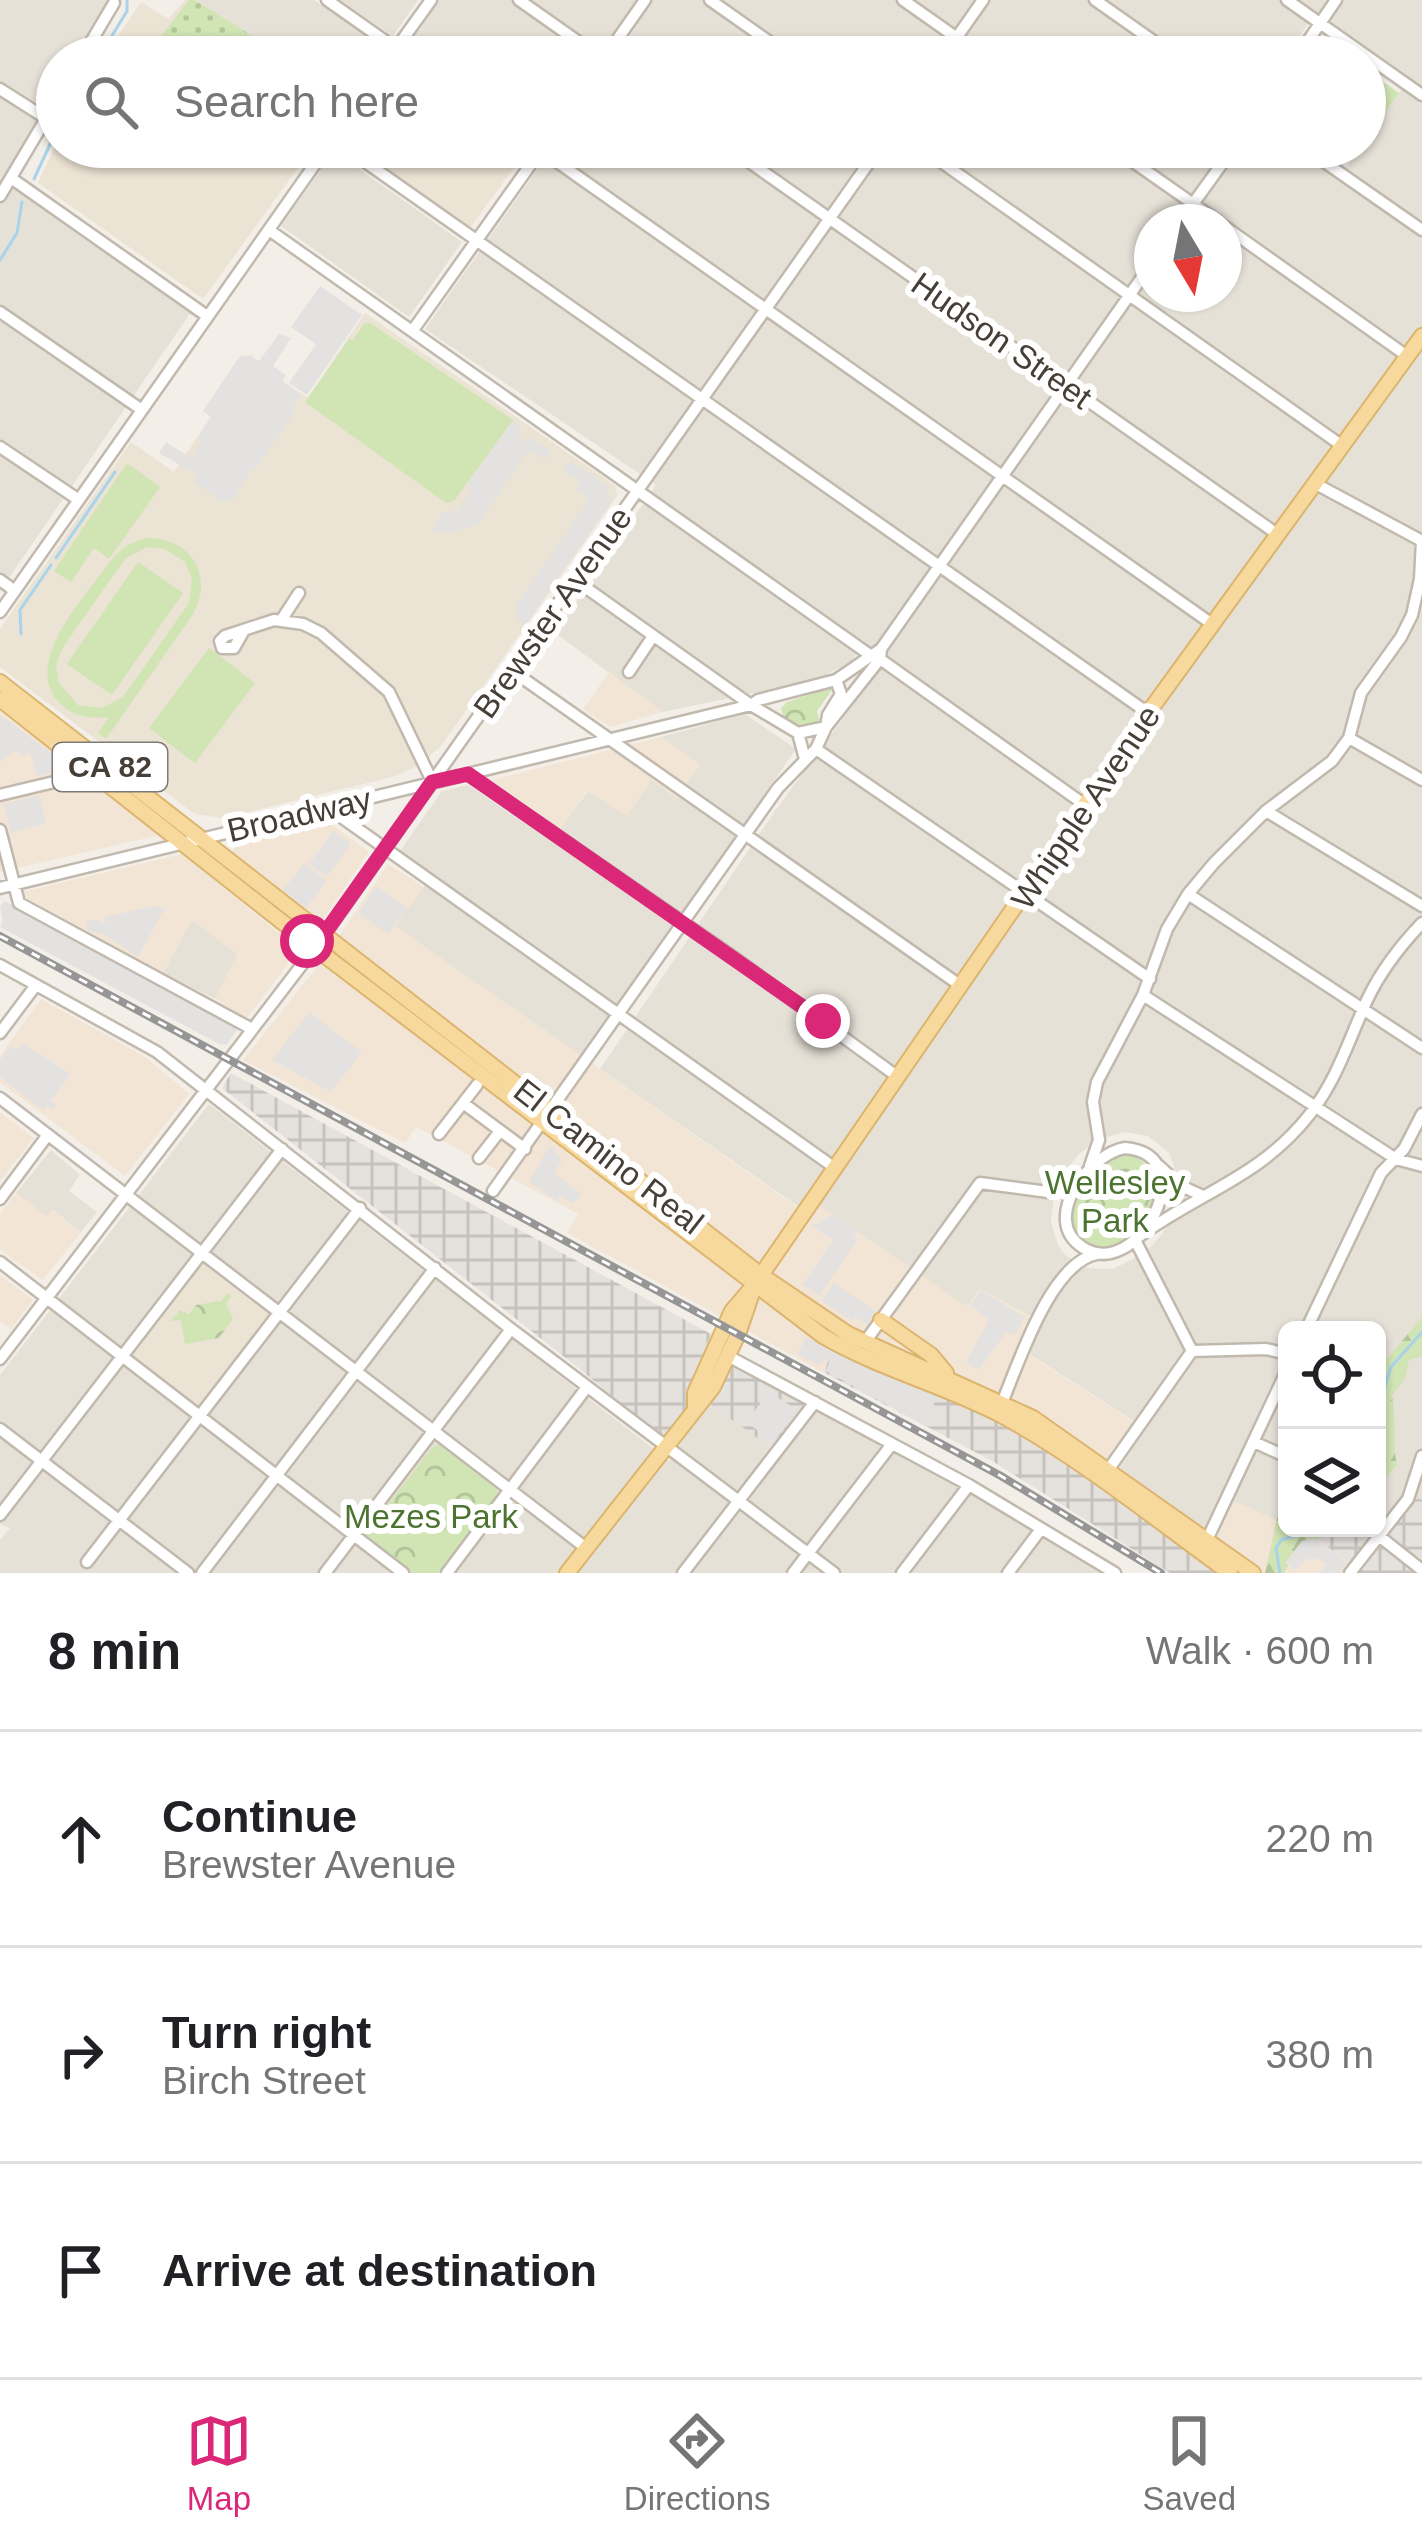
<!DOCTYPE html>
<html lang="en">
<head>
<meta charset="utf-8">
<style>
  body { margin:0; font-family:Helvetica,sans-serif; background:#f6f6f6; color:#202124 }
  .controls { position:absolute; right:36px; bottom:36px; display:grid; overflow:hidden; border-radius:18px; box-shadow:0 3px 9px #0004 }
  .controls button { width:108px; height:108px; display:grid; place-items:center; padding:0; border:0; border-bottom:3px solid #e0e0e0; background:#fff; color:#202124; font:60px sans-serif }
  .compass { position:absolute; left:1134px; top:204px; width:108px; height:108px; border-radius:50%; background:#fff; box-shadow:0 3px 9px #0004; rotate:170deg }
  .stop { position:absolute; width:36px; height:36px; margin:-27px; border:9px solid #db2777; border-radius:50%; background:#fff }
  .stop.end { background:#db2777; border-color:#fff; box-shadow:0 3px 12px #0008 }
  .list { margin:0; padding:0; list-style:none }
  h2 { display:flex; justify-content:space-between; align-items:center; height:156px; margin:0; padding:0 48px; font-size:51px }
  h2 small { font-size:39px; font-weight:400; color:#757577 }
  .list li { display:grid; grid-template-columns:78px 1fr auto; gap:36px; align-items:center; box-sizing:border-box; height:216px; padding:0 48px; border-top:3px solid #e0e0e0 }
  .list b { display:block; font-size:45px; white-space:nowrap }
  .list p { margin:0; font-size:39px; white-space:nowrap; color:#757577 }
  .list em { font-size:39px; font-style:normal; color:#757577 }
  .icon { flex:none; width:66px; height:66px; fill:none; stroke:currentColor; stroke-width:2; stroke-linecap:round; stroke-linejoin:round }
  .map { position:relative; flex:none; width:1422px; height:1573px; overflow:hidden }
  .search { position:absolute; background:#fff; box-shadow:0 3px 9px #0004; left:36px; right:36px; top:36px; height:132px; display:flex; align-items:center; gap:30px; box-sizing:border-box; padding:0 42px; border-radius:66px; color:#757577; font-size:45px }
  .sheet { height:804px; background:#fff }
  nav { display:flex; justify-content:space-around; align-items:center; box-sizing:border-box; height:168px; border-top:3px solid #e0e0e0; background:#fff; font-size:33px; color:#757577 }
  nav a { display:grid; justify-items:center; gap:6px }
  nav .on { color:#db2777 }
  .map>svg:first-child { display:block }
  .residential { fill:#e6e1d7; fill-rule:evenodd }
  .commercial { fill:#f3e5d5 }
  .industrial { fill:url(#industrial-grid) }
  .education { fill:#ebe3d3 }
  .grass { fill:url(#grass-dots) }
  .forest { fill:url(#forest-firs) }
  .park { fill:url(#park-crowns) }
  .pitch { fill:#d0e4b4; fill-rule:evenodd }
  .parking { fill:#e4e2e0 }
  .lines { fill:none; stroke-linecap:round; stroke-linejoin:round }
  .stream { stroke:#a9d3eb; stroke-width:3 }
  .minor-casing { stroke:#c1b9ae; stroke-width:15 }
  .major-casing { stroke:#dbb56e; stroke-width:18 }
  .minor { stroke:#fff; stroke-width:10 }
  .major { stroke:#f7d99d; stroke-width:14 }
  .rail-casing { stroke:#969696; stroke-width:8 }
  .rail { stroke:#fff; stroke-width:3; stroke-dasharray:9; stroke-linecap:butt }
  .route { stroke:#db2777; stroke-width:15 }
  .labels { text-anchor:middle; stroke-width:12; stroke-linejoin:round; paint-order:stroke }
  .shield { fill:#fff; stroke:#7e7973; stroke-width:3 }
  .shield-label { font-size:30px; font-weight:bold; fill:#463f37 }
  .street-label { font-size:33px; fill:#463f37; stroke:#fff }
  .park-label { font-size:33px; fill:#4c732f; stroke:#fff }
</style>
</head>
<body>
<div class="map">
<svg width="1422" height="1573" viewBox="0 0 1422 1573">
  <defs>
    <pattern id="industrial-grid" width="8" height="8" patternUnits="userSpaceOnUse" patternTransform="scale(3)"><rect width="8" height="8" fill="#e5e1dd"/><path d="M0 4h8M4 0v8" fill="none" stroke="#c6c2be"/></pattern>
    <pattern id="grass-dots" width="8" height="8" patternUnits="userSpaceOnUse" patternTransform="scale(3)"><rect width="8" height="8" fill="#d0e4b4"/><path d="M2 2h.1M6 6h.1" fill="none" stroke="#b4c59b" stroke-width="1.8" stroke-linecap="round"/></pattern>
    <pattern id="forest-firs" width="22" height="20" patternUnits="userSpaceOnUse" patternTransform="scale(3)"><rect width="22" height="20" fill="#d0e4b4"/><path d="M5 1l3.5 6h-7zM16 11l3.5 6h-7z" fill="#b4c59b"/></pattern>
    <pattern id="park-crowns" width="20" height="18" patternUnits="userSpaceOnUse" patternTransform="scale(3)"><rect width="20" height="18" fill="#d0e4b4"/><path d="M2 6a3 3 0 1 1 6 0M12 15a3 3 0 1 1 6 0" fill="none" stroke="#b4c59b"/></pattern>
  </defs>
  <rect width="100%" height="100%" fill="#f3efe8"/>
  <!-- residential -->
  <path class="residential" d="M 0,0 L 110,0 L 77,57 L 57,57 L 57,91 L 8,176 L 191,312 L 0,591 Z
    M 195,0 L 314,0 L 384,48 L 378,57 L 286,57 Z
    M 340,0 L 418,0 L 393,36 Z
    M 439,0 L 1422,0 L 1422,1500 L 1418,1498 L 1386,1524 L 1377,1518 L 1377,1330 L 1287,1330 L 1287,1524 L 1206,1530 L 1119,1468 L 1145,1428 L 1023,1350 L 1037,1320 L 980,1289 L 966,1307 L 799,1207 L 600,1069 L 775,811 L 887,659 L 865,644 L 851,661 L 817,680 L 663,712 L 555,633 L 656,485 L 425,329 L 553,147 L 1290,147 L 1337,180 L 1361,147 L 1365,147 L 1365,141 L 1410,77 L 1317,12 L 1284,57 L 426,57 L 407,44 ZM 1152,222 L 1224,222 L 1224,294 L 1152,294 ZM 1124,1132 L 1148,1136 L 1169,1153 L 1178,1177 L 1176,1201 L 1162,1234 L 1146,1252 L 1113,1269 L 1088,1268 L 1066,1256 L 1058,1245 L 1051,1222 L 1054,1197 L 1063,1175 L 1079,1154 L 1098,1140 Z
    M 334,151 L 462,242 L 409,317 L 281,226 Z
    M 745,714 L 796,749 L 583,1057 L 394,926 L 433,875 L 400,851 L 442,791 L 468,785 L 551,841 L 588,791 L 652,780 L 676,797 L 700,765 L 661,737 Z
    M 191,919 L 238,954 L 215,999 L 163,973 Z
    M 209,1104 L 669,1461 L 709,1402 L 781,1455 L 816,1411 L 1011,1504 L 1110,1573 L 0,1573 L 0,1540 L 10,1528 L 0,1524 L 0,1375 Z
    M 51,1150 L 80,1175 L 69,1191 L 97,1212 L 81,1232 L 53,1210 L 46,1217 L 16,1193 Z"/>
  <!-- commercial -->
  <path class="commercial" d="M 609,672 L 663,712 L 610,727 L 583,709 Z
    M 0,712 L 152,828 L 156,836 L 0,872 Z
    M 661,737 L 700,765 L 677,798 L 652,780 L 627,816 L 587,791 L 560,829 L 492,780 Z
    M 326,820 L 369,852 L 322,921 L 232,852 L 241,839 Z
    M 182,854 L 299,949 L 247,1018 L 215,999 L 237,954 L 192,920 L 163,973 L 18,893 Z
    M 388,864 L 424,887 L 395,926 L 797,1207 L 819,1205 L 966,1306 L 981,1289 L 1037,1321 L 1023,1351 L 1145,1429 L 1120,1469 L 1206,1530 L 1224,1497 L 1287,1524 L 1287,1528 L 1310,1534 L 1356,1568 L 1352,1573 L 1232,1573 L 985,1412 L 835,1350 L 823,1372 L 567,1233 L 578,1214 L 417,1127 L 405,1143 L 243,1060 L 321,962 Z
    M 41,999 L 144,1056 L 189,1094 L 125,1176 L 0,1082 L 0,1056 Z
    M 0,1112 L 34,1138 L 0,1181 Z
    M 16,1193 L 46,1216 L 52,1210 L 81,1232 L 43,1280 L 0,1250 L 0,1214 Z
    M 0,1275 L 33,1300 L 11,1329 L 0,1321 Z"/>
  <!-- industrial -->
  <path class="industrial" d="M 231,1073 L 711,1334 L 704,1351 L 816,1411 L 781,1455 L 709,1403 L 675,1449 L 581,1370 L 222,1088 Z
    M 834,1350 L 985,1412 L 1230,1573 L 1170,1573 L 994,1462 L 823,1372 Z
    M 1418,1498 L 1422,1500 L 1422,1573 L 1352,1573 L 1355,1567 L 1310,1534 L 1318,1528 L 1377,1528 L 1377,1518 L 1386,1523 Z"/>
  <!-- education -->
  <path class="education" d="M 185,0 L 195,0 L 286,57 L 104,57 L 141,2 L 168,19 Z
    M 57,142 L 57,147 L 313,147 L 203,299 L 38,183 Z
    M 397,147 L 520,147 L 526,151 L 470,228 L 383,166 Z
    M 365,313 L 616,486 L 617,496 L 441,746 L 419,765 L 396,776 L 223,818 L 195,814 L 0,667 L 0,629 L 131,442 L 174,472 L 211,417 L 203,411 L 242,354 L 308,398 Z
    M 202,1254 L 278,1310 L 198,1416 L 120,1355 Z"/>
  <!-- grass -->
  <path class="grass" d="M 189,0 L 195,0 L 286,57 L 152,57 L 155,53 L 151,49 Z"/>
  <!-- forest -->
  <path class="forest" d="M 1422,1317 L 1422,1356 L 1409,1360 L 1405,1378 L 1392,1396 C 1397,1420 1392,1441 1397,1465 L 1377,1488 L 1377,1371 Z
    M 1287,1498 L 1287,1528 L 1340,1528 L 1297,1550 L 1284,1573 L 1265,1573 L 1280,1505 Z"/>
  <!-- park -->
  <path class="park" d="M 1365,69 L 1399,93 L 1365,141 Z
    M 829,688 L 832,690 L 817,711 L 820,721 C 807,735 798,728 784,720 L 781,708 L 787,702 Z
    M 1125,1153 C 1194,1173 1134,1262 1090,1245 C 1041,1226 1095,1163 1125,1153 Z
    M 228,1293 L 231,1296 L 226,1304 L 233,1319 L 219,1338 L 185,1344 L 181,1320 L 171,1321 L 180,1310 L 188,1315 L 196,1305 L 221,1301 Z
    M 440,1444 L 497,1488 L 498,1496 L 438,1573 L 413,1573 L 364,1535 L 433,1447 Z"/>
  <!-- pitch -->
  <path class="pitch" d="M 370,323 L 513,420 L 454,501 L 446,503 L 305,402 L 349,339 L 353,340 L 364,324 Z
    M 127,463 L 160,487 L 109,559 L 94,548 L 71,582 L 54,571 Z
    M 145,538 C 189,536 215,575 193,614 L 106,739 L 98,733 L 109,717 C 89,719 71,717 57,700 C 23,659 89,592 113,558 L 124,547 ZM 147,547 L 165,549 L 185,562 L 192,579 L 189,603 L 123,697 L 102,708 L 78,705 L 58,682 L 56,664 L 63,647 L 125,559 Z
    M 138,562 L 183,593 L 112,695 L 67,664 Z
    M 209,648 L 255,683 L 195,763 L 149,728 Z"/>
  <!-- parking -->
  <path class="parking" d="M 320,286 L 362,315 L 307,395 L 289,383 L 316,344 L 291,327 Z
    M 279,334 L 291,338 L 273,366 L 286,375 L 282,382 L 301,394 L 292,407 L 294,414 L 253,472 L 249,468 L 248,476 L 232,500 L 224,503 L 194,482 L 197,475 L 159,453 L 166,442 L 191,458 L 201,442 L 197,438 L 211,417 L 203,411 L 237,360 L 250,355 L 259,361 Z
    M 512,422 L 521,428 L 518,433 L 523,440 L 527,443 L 531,438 L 551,451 L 545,459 L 528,451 L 478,524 L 449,533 L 432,532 L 442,513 L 459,510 L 472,489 L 467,485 Z
    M 571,461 L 610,488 L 606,494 L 613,499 L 525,626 L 515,618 L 519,612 L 514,609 L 589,499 L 576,490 L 580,482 L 563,471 Z
    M 0,715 L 10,722 L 68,766 L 37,777 L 31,755 L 27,753 L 24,757 L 15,750 L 0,762 Z
    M 39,795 L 46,823 L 11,833 L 4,804 Z
    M 333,831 L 351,843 L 327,877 L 309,864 Z
    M 304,863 L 327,881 L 306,908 L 283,890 Z
    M 377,886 L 407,909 L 388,934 L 358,913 Z
    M 5,901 L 238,1029 L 227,1044 L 221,1045 L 0,927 L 3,921 L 0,906 Z
    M 153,906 L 165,908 L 138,957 L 103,934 L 88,931 L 86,921 L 97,919 L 101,923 L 106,922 L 105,917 Z
    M 309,1012 L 362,1052 L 331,1092 L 272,1060 Z
    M 24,1044 L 71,1074 L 51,1100 L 56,1104 L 53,1109 L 47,1105 L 43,1110 L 0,1077 L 0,1060 L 10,1046 L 15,1050 Z
    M 550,1145 L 562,1161 L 554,1173 L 581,1194 L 573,1204 L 560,1196 L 556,1201 L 529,1181 Z
    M 833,1214 L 857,1231 L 854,1236 L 858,1239 L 819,1296 L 803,1284 L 833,1240 L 812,1226 Z
    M 834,1283 L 877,1312 L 867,1325 L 855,1317 L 852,1321 L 822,1301 Z
    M 981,1290 L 1024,1317 L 1016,1335 L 1006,1332 L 979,1370 L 966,1362 L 989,1320 L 971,1305 Z
    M 806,1337 L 937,1396 L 925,1426 L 826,1371 L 831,1357 L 818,1365 L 797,1354 Z
    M 769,1392 L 799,1411 L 773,1442 L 746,1422 Z
    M 1314,1538 L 1347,1562 L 1339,1573 L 1320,1573 L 1326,1564 L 1315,1558 L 1305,1560 L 1295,1570 L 1285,1563 L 1302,1541 Z"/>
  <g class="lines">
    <!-- stream -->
    <path class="stream" d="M 99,57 L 127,11 L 127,0
      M 34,179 L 57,129
      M 0,260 L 17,233 L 22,202
      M 56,558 L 115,472
      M 21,634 L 20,610 L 51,565
      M 1377,1412 L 1391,1367 L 1422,1332
      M 1280,1573 L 1276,1548 L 1281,1540 L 1321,1528"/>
    <defs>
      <path id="minor" d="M 327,0 L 408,57
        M 519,0 L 600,57
        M 710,0 L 791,57
        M 903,0 L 984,57
        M 1095,0 L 1176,57
        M 1287,0 L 1422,95
        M 82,57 L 114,3
        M 390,57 L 431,0
        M 605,57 L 645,0
        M 943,57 L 983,0
        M 1297,57 L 1336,0
        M 0,89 L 47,119
        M 344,147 L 1148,713
        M 536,147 L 1212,624
        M 728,147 L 1277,534
        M 920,147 L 1341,445
        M 1112,147 L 1219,222
        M 1303,147 L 1422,230
        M 11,178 L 207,316
        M 0,196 L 57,100
        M 1180,222 L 1234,147
        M 1224,226 L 1407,356
        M 269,230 L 870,655
        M 0,312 L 142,410
        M 413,330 L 543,147
        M 0,447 L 79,500
        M 1316,484 L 1422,541
        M 0,580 L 15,591
        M 575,580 L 751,705 L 798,733 L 805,759
        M 0,612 L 327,147
        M 282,619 L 299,593
        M 243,632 L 234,648 L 222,648 L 220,641 L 225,636 L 274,620 L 303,624 L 321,633 L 389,692 L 432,781
        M 880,659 L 1085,805
        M 511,670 L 961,986
        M 629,672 L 653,636
        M 798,733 L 826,727 L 828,715 L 841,694 L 836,680
        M 1349,738 L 1422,780
        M 816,749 L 1150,979
        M 469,775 L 736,959 L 898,1077
        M 0,795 L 96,772
        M 327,807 L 835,1168
        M 1266,811 L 1422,906
        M 0,830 L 19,903 L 252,1029
        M 0,888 L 751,705 L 758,700 L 836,680 L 881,649 L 1152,263
        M 1188,894 L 1422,1048
        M 0,965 L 157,1052 L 511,1329 L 834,1573
        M 1143,995 L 1396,1159 L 1422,1166
        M 0,1033 L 36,985
        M 0,1098 L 586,1548
        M 463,1103 L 525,1149
        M 439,1134 L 477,1085
        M 1125,1148 C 1206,1155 1137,1284 1082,1247 C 1040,1219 1089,1154 1125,1148 Z
        M 479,1158 L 500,1131
        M 1158,1165 L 1181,1186 L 1201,1195
        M 1090,1166 L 1099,1140 L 1093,1102 L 1097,1082 L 1143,995 L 1167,929 L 1188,894 L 1214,863 L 1266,811 L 1332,761 L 1349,738 L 1361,693 L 1401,637 L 1412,615 L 1420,579 L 1422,541
        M 493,1191 L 778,788 L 816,749 L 826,727 L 880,659 L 881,649
        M 0,1199 L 47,1136
        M 1137,1238 C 1199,1192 1260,1178 1310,1114 C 1338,1078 1349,1039 1368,998 C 1381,971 1401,945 1422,923
        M 1135,1240 L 1192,1351 L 1266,1349 L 1287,1354
        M 0,1262 L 403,1573
        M 1306,1330 L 1381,1173 L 1404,1149 L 1422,1114
        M 865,1342 L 980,1183 L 1048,1192 L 1076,1180
        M 728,1356 L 969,1485 L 1115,1573
        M 0,1359 L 317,945 L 880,147
        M 999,1410 C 1017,1369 1049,1263 1097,1254
        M 0,1429 L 188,1573
        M 1254,1442 L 1287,1457
        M 1106,1473 L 1192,1351
        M 0,1515 L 282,1149
        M 1379,1536 L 1422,1570
        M 1205,1544 L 1287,1370
        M 87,1562 L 360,1208
        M 202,1573 L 435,1268
        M 325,1573 L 511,1329
        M 447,1573 L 587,1387
        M 683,1573 L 815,1402
        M 793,1573 L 892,1444
        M 902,1573 L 969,1485
        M 1008,1573 L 1041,1529
        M 1350,1573 L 1408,1499 L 1422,1456"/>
      <path id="major" d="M 0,682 L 761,1275 L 848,1334 L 1033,1418 L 1253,1573
        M 0,699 L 315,948 L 823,1336 C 880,1369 943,1385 1001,1415 C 1082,1459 1156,1520 1230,1573
        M 881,1320 L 931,1355 L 946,1373
        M 695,1406 L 695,1393 L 732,1311 L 755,1284 L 1148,713 L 1422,336
        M 567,1573 L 713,1387 L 738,1334 L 755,1284"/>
    </defs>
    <!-- minor casing -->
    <use href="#minor" class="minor-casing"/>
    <!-- major casing -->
    <use href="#major" class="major-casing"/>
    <!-- minor -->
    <use href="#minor" class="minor"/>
    <!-- major -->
    <use href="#major" class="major"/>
    <defs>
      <path id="rail" d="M 0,936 L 1001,1476 L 1161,1573"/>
    </defs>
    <!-- rail casing -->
    <use href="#rail" class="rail-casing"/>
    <!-- rail -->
    <use href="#rail" class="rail"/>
  </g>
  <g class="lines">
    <!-- route -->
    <path class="route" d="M 307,941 L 315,947 L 432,782 L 468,774 L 823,1021"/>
  </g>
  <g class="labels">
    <!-- shield labels -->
    <rect class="shield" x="53" y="743" width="114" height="48" rx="9"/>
    <g class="shield-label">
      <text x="110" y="777">CA 82</text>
    </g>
    <!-- street labels -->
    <g class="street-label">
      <text transform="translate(1002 340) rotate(35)" y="12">Hudson Street</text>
      <text transform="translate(552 612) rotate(-55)" y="12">Brewster Avenue</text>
      <text transform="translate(1085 807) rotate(-56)" y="12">Whipple Avenue</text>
      <text transform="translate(299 814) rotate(-13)" y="12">Broadway</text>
      <text transform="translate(609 1156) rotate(38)" y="12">El Camino Real</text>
    </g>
    <!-- park labels -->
    <g class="park-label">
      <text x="1115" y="1194">Wellesley<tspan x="1115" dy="38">Park</tspan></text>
      <text x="431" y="1528">Mezes Park</text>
    </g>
  </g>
</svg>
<div class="controls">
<button><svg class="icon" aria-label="locate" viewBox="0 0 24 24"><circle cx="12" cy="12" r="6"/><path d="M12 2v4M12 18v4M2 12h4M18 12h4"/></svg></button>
<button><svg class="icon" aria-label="layers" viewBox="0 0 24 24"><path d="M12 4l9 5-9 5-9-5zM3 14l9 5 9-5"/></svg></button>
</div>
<svg class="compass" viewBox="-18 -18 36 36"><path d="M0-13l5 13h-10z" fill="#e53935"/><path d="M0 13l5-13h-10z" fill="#757577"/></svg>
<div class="stop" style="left:307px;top:941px"></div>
<div class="stop end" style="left:823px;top:1021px"></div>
<div class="search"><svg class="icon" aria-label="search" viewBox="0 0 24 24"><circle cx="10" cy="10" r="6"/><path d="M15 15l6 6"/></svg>Search here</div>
</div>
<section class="sheet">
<h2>8 min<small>Walk · 600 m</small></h2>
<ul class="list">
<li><svg class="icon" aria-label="ahead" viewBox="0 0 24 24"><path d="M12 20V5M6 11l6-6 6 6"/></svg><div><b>Continue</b><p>Brewster Avenue</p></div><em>220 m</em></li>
<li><svg class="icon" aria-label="right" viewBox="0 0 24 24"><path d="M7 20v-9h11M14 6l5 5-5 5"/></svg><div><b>Turn right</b><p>Birch Street</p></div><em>380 m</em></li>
<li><svg class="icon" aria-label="arrive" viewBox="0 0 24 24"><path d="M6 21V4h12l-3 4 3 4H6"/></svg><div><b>Arrive at destination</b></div></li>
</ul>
</section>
<nav>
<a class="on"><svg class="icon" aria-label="map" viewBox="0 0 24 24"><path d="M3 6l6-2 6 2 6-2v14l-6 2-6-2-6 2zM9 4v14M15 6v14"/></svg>Map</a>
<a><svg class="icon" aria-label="directions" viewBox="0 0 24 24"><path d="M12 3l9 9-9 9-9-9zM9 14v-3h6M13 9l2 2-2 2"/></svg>Directions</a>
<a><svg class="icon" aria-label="saved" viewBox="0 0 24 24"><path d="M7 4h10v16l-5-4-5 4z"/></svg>Saved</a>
</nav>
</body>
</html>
